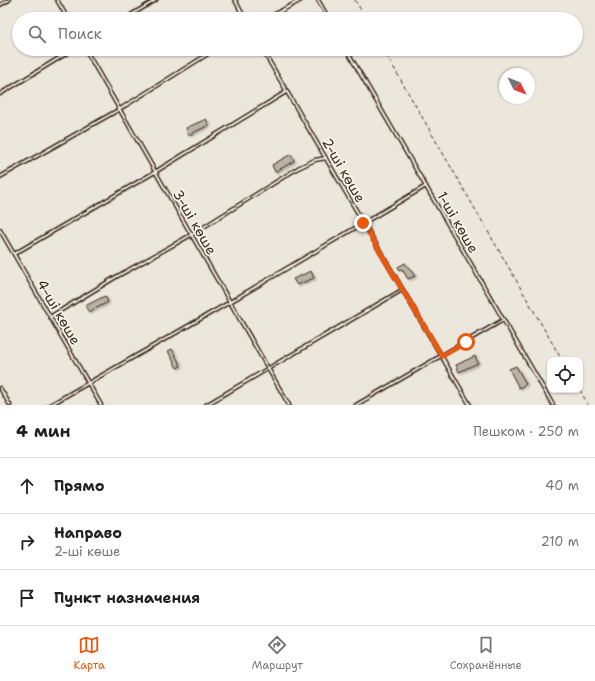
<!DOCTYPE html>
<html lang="ru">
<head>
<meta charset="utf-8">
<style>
  body { margin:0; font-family:"Shantell Sans",sans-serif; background:#f6f6f6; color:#202124 }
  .controls { position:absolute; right:12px; bottom:12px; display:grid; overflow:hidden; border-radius:8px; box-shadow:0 1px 3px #0004 }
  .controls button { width:36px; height:36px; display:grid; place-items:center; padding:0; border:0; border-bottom:1px solid #e0e0e0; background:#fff; color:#202124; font:20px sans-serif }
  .compass { position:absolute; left:499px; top:68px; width:36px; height:36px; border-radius:50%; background:#fff; box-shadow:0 1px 3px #0004; rotate:132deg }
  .stop { position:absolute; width:12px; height:12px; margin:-9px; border:3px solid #ea580c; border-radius:50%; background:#fff }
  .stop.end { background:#ea580c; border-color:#fff; box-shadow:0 1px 4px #0008 }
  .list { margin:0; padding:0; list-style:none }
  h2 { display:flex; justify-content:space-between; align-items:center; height:52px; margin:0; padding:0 16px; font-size:17px }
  h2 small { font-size:13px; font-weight:400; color:#757577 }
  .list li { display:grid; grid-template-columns:26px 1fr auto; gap:12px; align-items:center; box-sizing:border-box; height:56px; padding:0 16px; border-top:1px solid #e0e0e0 }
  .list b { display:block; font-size:15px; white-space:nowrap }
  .list p { margin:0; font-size:13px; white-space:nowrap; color:#757577 }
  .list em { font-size:13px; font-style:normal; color:#757577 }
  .icon { flex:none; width:22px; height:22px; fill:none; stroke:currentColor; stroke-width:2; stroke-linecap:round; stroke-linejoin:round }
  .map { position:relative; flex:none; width:595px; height:405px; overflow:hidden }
  .search { position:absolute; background:#fff; box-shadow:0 1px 3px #0004; left:12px; right:12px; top:12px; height:44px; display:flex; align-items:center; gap:10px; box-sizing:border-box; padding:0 14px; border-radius:22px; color:#757577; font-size:15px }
  .sheet { height:220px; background:#fff }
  nav { display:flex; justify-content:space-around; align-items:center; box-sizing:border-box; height:56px; border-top:1px solid #e0e0e0; background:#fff; font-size:11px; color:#757577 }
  nav a { display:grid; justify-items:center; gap:2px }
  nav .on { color:#ea580c }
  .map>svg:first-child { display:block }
  .building { fill:#bab2a7; stroke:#3b2a1e; filter:url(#shadow) }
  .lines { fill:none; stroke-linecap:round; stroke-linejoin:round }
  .lane-casing { stroke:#3b2a1e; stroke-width:5 }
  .path { stroke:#3b2a1e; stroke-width:1; stroke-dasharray:4 3; stroke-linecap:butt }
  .lane { stroke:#f7f3e8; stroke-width:2 }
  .route { stroke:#ea580c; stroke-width:5 }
  .labels { text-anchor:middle; stroke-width:3.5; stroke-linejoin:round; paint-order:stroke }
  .street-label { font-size:14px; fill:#3b2a1e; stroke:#f7f3e8 }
</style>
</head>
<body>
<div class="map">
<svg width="595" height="405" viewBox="0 0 595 405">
  <defs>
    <filter id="shadow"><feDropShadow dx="2" dy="1.5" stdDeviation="1" flood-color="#0004"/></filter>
  </defs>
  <rect width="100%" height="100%" fill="#ece7dc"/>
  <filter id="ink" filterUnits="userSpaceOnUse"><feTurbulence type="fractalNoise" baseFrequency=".025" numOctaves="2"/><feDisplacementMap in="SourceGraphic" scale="8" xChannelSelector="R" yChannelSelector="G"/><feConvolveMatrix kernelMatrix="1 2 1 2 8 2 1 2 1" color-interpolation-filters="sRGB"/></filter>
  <g filter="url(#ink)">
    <!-- building -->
    <path class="building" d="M 206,119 L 209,125 L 189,135 L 186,128 Z
      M 291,154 L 294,161 L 275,172 L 272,165 Z
      M 405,263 L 415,276 L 408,279 L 402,269 L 400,270 L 398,267 Z
      M 311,271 L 314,278 L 297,285 L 293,279 Z
      M 105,296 L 108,302 L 89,312 L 85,306 Z
      M 172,349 L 181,366 L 177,368 L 168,351 Z
      M 475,356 L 478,363 L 459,372 L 456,365 Z
      M 516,366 L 526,384 L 519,388 L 509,369 Z"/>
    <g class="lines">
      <defs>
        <path id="lane" d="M 57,0 L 68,19
          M 235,0 L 245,19
          M 318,0 L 329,19
          M 0,5 L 9,0
          M 124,19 L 156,0
          M 266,19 L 301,0
          M 85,49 L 289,405
          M 262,49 L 470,405
          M 346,49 L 553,405
          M 0,94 L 74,49
          M 0,177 L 120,109 L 216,49
          M 0,230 L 101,405
          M 14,254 L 155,172 L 286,92
          M 50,317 L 116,277 L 191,235 L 298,168 L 315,160 L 326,158
          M 0,388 L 10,405
          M 50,405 L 230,302 L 426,186
          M 206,405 L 402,290
          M 356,405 L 503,320"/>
      </defs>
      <!-- lane casing -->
      <use href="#lane" class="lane-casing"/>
      <!-- path -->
      <path class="path" d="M 355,0 L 366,19
        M 383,49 L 562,360
        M 580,390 L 588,405"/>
      <!-- lane -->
      <use href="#lane" class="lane"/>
    </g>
  </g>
  <g class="lines" filter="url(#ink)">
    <!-- route -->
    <path class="route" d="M 363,223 L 442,356 L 466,342"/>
  </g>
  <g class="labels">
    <!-- street labels -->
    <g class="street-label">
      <text transform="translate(344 170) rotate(60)" y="5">2-ші көше</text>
      <text transform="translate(195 222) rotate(60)" y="5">3-ші көше</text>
      <text transform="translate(458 222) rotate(60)" y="5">1-ші көше</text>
      <text transform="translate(59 312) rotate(60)" y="5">4-ші көше</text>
    </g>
  </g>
</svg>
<div class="controls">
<button><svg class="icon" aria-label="locate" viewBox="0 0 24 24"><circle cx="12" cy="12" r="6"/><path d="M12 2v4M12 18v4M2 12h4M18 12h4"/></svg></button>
</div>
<svg class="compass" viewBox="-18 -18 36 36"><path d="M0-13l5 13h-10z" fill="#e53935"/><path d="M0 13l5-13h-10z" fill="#757577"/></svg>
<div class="stop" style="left:466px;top:342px"></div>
<div class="stop end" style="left:363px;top:223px"></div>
<div class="search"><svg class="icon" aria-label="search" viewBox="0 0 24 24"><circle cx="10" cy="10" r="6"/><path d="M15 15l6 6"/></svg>Поиск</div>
</div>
<section class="sheet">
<h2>4 мин<small>Пешком · 250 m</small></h2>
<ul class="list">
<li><svg class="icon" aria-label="ahead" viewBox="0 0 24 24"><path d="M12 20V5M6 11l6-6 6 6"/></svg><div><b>Прямо</b></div><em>40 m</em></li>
<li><svg class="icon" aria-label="right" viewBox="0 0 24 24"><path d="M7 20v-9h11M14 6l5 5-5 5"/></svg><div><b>Направо</b><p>2-ші көше</p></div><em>210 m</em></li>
<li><svg class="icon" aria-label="arrive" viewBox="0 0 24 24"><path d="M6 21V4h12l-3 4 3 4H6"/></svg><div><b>Пункт назначения</b></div></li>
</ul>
</section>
<nav>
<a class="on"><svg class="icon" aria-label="map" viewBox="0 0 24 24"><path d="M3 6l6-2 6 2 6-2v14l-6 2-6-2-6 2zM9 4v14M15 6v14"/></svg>Карта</a>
<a><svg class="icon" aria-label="directions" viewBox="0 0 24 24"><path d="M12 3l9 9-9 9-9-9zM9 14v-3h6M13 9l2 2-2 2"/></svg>Маршрут</a>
<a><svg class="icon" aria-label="saved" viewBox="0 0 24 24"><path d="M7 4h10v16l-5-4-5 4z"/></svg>Сохранённые</a>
</nav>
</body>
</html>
